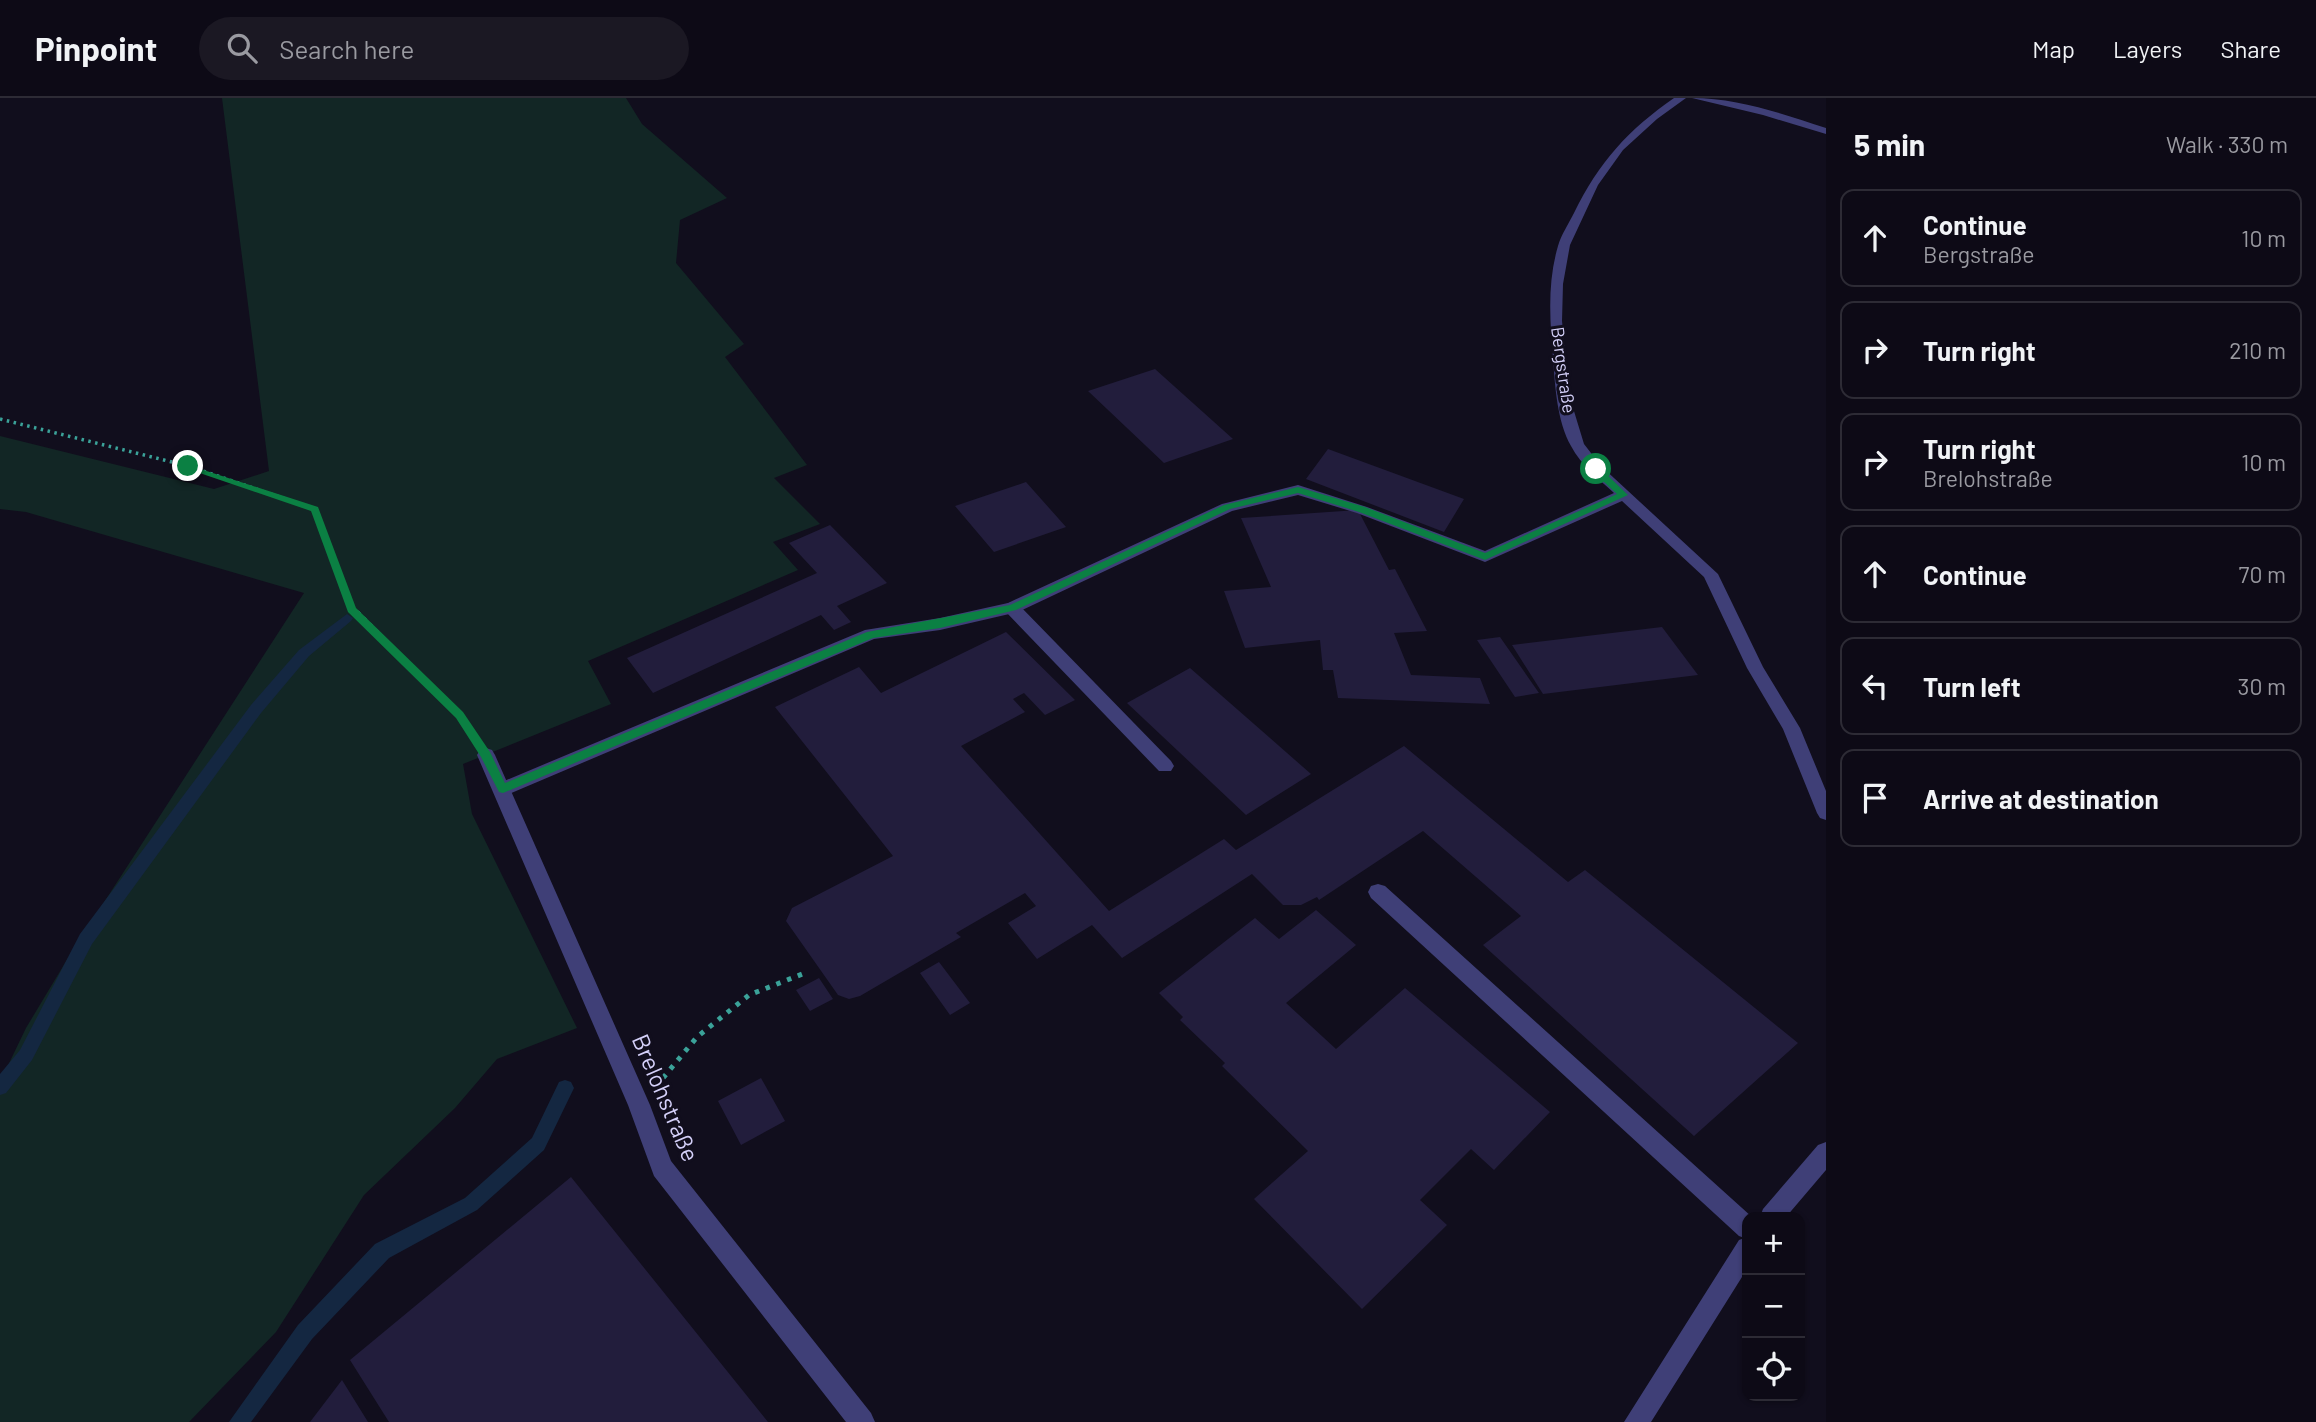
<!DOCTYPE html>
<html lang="en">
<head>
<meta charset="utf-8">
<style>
  body { margin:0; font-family:Barlow,sans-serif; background:#1b1823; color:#f1f3f6 }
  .controls { position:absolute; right:21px; bottom:21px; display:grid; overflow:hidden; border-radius:14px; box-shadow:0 2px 5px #0004 }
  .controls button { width:63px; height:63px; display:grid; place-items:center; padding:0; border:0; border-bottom:2px solid #2d2b35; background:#0d0a16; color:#f1f3f6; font:35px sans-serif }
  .stop { position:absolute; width:21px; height:21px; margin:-16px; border:5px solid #0b8043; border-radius:50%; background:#fff }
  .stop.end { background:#0b8043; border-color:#fff; box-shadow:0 2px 7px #0008 }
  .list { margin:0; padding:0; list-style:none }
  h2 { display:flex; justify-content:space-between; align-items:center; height:91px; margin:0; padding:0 28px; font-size:30px }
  h2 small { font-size:23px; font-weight:400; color:#9a9aa1 }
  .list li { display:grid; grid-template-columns:46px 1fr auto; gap:21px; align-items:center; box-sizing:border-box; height:98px; margin:0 14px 14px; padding:0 14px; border:2px solid #2d2b35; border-radius:14px }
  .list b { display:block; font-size:26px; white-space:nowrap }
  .list p { margin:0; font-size:23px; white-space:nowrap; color:#9a9aa1 }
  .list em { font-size:23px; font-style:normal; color:#9a9aa1 }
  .icon { flex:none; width:38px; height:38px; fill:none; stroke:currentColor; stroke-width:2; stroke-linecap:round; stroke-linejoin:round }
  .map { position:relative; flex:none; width:1826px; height:1324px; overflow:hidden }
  header { display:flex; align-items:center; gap:42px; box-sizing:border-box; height:98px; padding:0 35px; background:#0d0a16; border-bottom:2px solid #2d2b35 }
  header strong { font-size:33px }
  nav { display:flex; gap:38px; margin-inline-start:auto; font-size:24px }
  .search { width:490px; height:63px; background:#1b1823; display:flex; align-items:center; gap:18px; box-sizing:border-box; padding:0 24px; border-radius:38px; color:#9a9aa1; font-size:26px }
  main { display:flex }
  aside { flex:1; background:#0d0a16 }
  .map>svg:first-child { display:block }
  .green { fill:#122625 }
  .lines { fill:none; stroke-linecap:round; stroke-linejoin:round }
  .stream { fill:#142741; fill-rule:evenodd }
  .building { fill:#221d3c }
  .path-far2 { stroke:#3ba299; stroke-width:3.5; stroke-dasharray:2.5 4.5; stroke-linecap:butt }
  .path-far1 { stroke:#3ba299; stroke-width:4.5; stroke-dasharray:3.5 5; stroke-linecap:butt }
  .path { stroke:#3ba299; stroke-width:5; stroke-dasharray:4.5 7; stroke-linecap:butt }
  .service { fill:#3f3f77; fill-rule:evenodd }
  .minor { fill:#3f3f77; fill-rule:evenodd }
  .route { fill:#0b8043 }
  .labels { text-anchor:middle; stroke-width:6; stroke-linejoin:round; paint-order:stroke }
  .far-street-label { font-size:18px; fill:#d4d0f9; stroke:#110e1d }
  .near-street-label { font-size:24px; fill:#d4d0f9; stroke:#110e1d }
</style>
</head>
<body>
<header>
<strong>Pinpoint</strong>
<div class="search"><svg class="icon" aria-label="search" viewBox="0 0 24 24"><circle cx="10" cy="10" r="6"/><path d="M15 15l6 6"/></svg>Search here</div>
<nav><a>Map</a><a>Layers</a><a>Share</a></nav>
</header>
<main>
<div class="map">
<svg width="1826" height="1324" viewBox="0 0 1826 1324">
  <rect width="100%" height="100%" fill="#110e1d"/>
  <!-- green -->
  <path class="green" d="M 222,0 L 626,0 L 642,26 L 727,100 L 680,122 L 676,165 L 744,246 L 725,259 L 807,367 L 774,380 L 820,426 L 773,444 L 798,472 L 588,563 L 611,606 L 463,666 L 472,716 L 577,930 L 497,961 L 455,1010 L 364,1097 L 276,1234 L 189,1324 L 0,1324 L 0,984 L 26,930 L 68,860 L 304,495 L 26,414 L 0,411 L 0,338 L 214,391 L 269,373 Z"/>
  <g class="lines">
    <!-- stream -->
    <path class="stream" d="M 347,516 L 353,520 L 351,523 L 309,558 L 261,615 L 92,846 L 32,962 L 6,995 L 0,997 L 0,976 L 20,952 L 80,836 L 251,607 L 299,552 Z
      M 565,982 L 571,984 L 574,990 L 544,1052 L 477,1112 L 389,1160 L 312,1241 L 251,1324 L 229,1324 L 298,1227 L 375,1146 L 465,1100 L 532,1040 L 559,984 Z"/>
  </g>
  <!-- building -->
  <path class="building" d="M 1155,271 L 1233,341 L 1164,365 L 1088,293 Z
    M 1328,351 L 1464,401 L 1444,434 L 1306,381 Z
    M 1026,384 L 1066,429 L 994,454 L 955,408 Z
    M 1358,412 L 1389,472 L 1395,471 L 1427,533 L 1394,535 L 1411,577 L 1480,580 L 1490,606 L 1338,600 L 1333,572 L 1323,572 L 1320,542 L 1245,550 L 1224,493 L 1271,489 L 1241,420 Z
    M 830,427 L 887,485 L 837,508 L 851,524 L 834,532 L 821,517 L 653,595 L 627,560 L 817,475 L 789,445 Z
    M 1662,529 L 1698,577 L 1543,596 L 1512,547 Z
    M 1006,534 L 1075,602 L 1045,617 L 1024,595 L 1013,601 L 1025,614 L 961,648 L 1109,813 L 1224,741 L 1236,752 L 1404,648 L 1568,784 L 1585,772 L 1798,945 L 1694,1038 L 1483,847 L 1521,818 L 1423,733 L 1319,802 L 1317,799 L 1301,807 L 1283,807 L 1252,776 L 1122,860 L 1092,827 L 1037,861 L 1008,825 L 1036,808 L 1025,795 L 956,835 L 961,839 L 860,898 L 849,901 L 838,897 L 786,823 L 792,810 L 893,758 L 775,609 L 859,569 L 881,595 Z
    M 1500,539 L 1539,595 L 1515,599 L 1477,542 Z
    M 1190,570 L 1311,676 L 1246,717 L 1127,605 Z
    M 1316,812 L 1356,847 L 1286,905 L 1336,951 L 1405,890 L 1550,1014 L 1494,1072 L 1471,1051 L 1420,1102 L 1447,1127 L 1362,1211 L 1254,1101 L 1308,1053 L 1222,968 L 1225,965 L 1180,922 L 1183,919 L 1159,895 L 1255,820 L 1279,841 Z
    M 939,864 L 970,905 L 950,917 L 920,875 Z
    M 819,880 L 833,901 L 810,913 L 796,892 Z
    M 761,980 L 785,1023 L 741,1047 L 718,1003 Z
    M 571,1079 L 768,1324 L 389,1324 L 350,1262 Z
    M 342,1282 L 368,1324 L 310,1324 Z"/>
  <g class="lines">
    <!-- path-far2 -->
    <path class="path-far2" d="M 0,321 L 188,368 L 315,411 L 352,510"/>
    <!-- path-far1 -->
    <path class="path-far1" d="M 351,508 L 459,617 L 470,633"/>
    <!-- path -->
    <path class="path" d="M 663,980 L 697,939 L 749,897 L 805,875"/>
    <!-- service -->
    <path class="service" d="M 1692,0 C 1738,0 1783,16 1826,30 L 1826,36 L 1763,17 Z
      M 1012,504 L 1018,506 L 1171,663 L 1174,668 L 1171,673 L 1159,673 L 1006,514 L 1004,510 L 1006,506 Z
      M 486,650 L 492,652 L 495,657 L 650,1007 L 671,1063 L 871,1315 L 875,1324 L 846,1324 L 654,1078 L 628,1007 L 477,657 L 480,652 Z
      M 1378,786 L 1385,788 L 1752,1119 L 1747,1119 L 1747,1141 L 1739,1138 L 1371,800 L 1368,794 L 1371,788 Z"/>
    <!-- minor -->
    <path class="minor" d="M 1674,0 L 1686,0 L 1657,21 L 1623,52 L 1598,87 L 1570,147 L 1563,186 L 1562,223 L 1570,300 L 1584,346 L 1601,368 L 1718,476 L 1763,569 L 1800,630 L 1826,693 L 1826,722 L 1820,720 L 1817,715 L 1783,631 L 1747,570 L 1704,479 L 1622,403 L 1485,464 L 1357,415 L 1298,397 L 1232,413 L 1018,514 L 940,532 L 874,541 L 509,696 L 497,696 L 494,691 L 497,686 L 865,532 L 940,520 L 1008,505 L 1222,406 L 1298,387 L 1367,409 L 1485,453 L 1614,395 C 1599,381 1581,367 1571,348 C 1557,323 1555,288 1553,260 C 1550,223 1547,185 1558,148 C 1561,137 1569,125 1574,115 C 1599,64 1628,32 1674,0 Z
      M 1826,1044 L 1826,1072 L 1786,1119 L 1760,1119 L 1763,1111 L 1818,1047 Z
      M 1747,1139 L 1747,1171 L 1651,1324 L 1624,1324 L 1739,1142 Z"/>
  </g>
  <!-- route -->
  <path class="route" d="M 185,366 L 318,409 L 356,510 L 463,614 L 490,654 L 505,685 L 867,534 L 1010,507 L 1224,407 L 1298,389 L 1365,409 L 1485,455 L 1617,396 L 1592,373 L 1592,369 L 1599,369 L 1628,397 L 1485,462 L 1359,414 L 1298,395 L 1230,411 L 1016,512 L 940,530 L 873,540 L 503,695 L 499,694 L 481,659 L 456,620 L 348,514 L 311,413 L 185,370 Z"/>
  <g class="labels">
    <!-- far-street labels -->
    <g class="far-street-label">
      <text transform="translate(1563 272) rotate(82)" y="6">Bergstraße</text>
    </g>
    <!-- near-street labels -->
    <g class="near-street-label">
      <text transform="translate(665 1000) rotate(67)" y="8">Brelohstraße</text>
    </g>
  </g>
</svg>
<div class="controls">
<button>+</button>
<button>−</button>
<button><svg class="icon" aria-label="locate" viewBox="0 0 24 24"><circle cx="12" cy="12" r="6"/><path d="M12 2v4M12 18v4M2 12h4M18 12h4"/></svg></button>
</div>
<div class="stop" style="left:1596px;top:371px"></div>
<div class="stop end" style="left:188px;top:368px"></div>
</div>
<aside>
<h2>5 min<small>Walk · 330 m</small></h2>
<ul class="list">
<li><svg class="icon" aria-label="ahead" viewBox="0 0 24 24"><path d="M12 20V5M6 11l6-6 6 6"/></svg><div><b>Continue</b><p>Bergstraße</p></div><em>10 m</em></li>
<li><svg class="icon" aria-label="right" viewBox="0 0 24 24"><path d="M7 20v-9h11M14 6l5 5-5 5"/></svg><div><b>Turn right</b></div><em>210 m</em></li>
<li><svg class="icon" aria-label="right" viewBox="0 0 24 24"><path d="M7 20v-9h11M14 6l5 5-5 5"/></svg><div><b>Turn right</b><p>Brelohstraße</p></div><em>10 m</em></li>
<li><svg class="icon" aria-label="ahead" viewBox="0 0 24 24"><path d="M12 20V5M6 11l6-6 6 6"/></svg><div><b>Continue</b></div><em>70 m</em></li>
<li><svg class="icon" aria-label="left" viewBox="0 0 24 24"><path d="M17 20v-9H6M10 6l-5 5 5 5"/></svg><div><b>Turn left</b></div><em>30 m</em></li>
<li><svg class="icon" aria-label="arrive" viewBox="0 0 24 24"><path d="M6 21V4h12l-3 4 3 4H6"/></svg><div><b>Arrive at destination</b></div></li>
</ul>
</aside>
</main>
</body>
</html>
